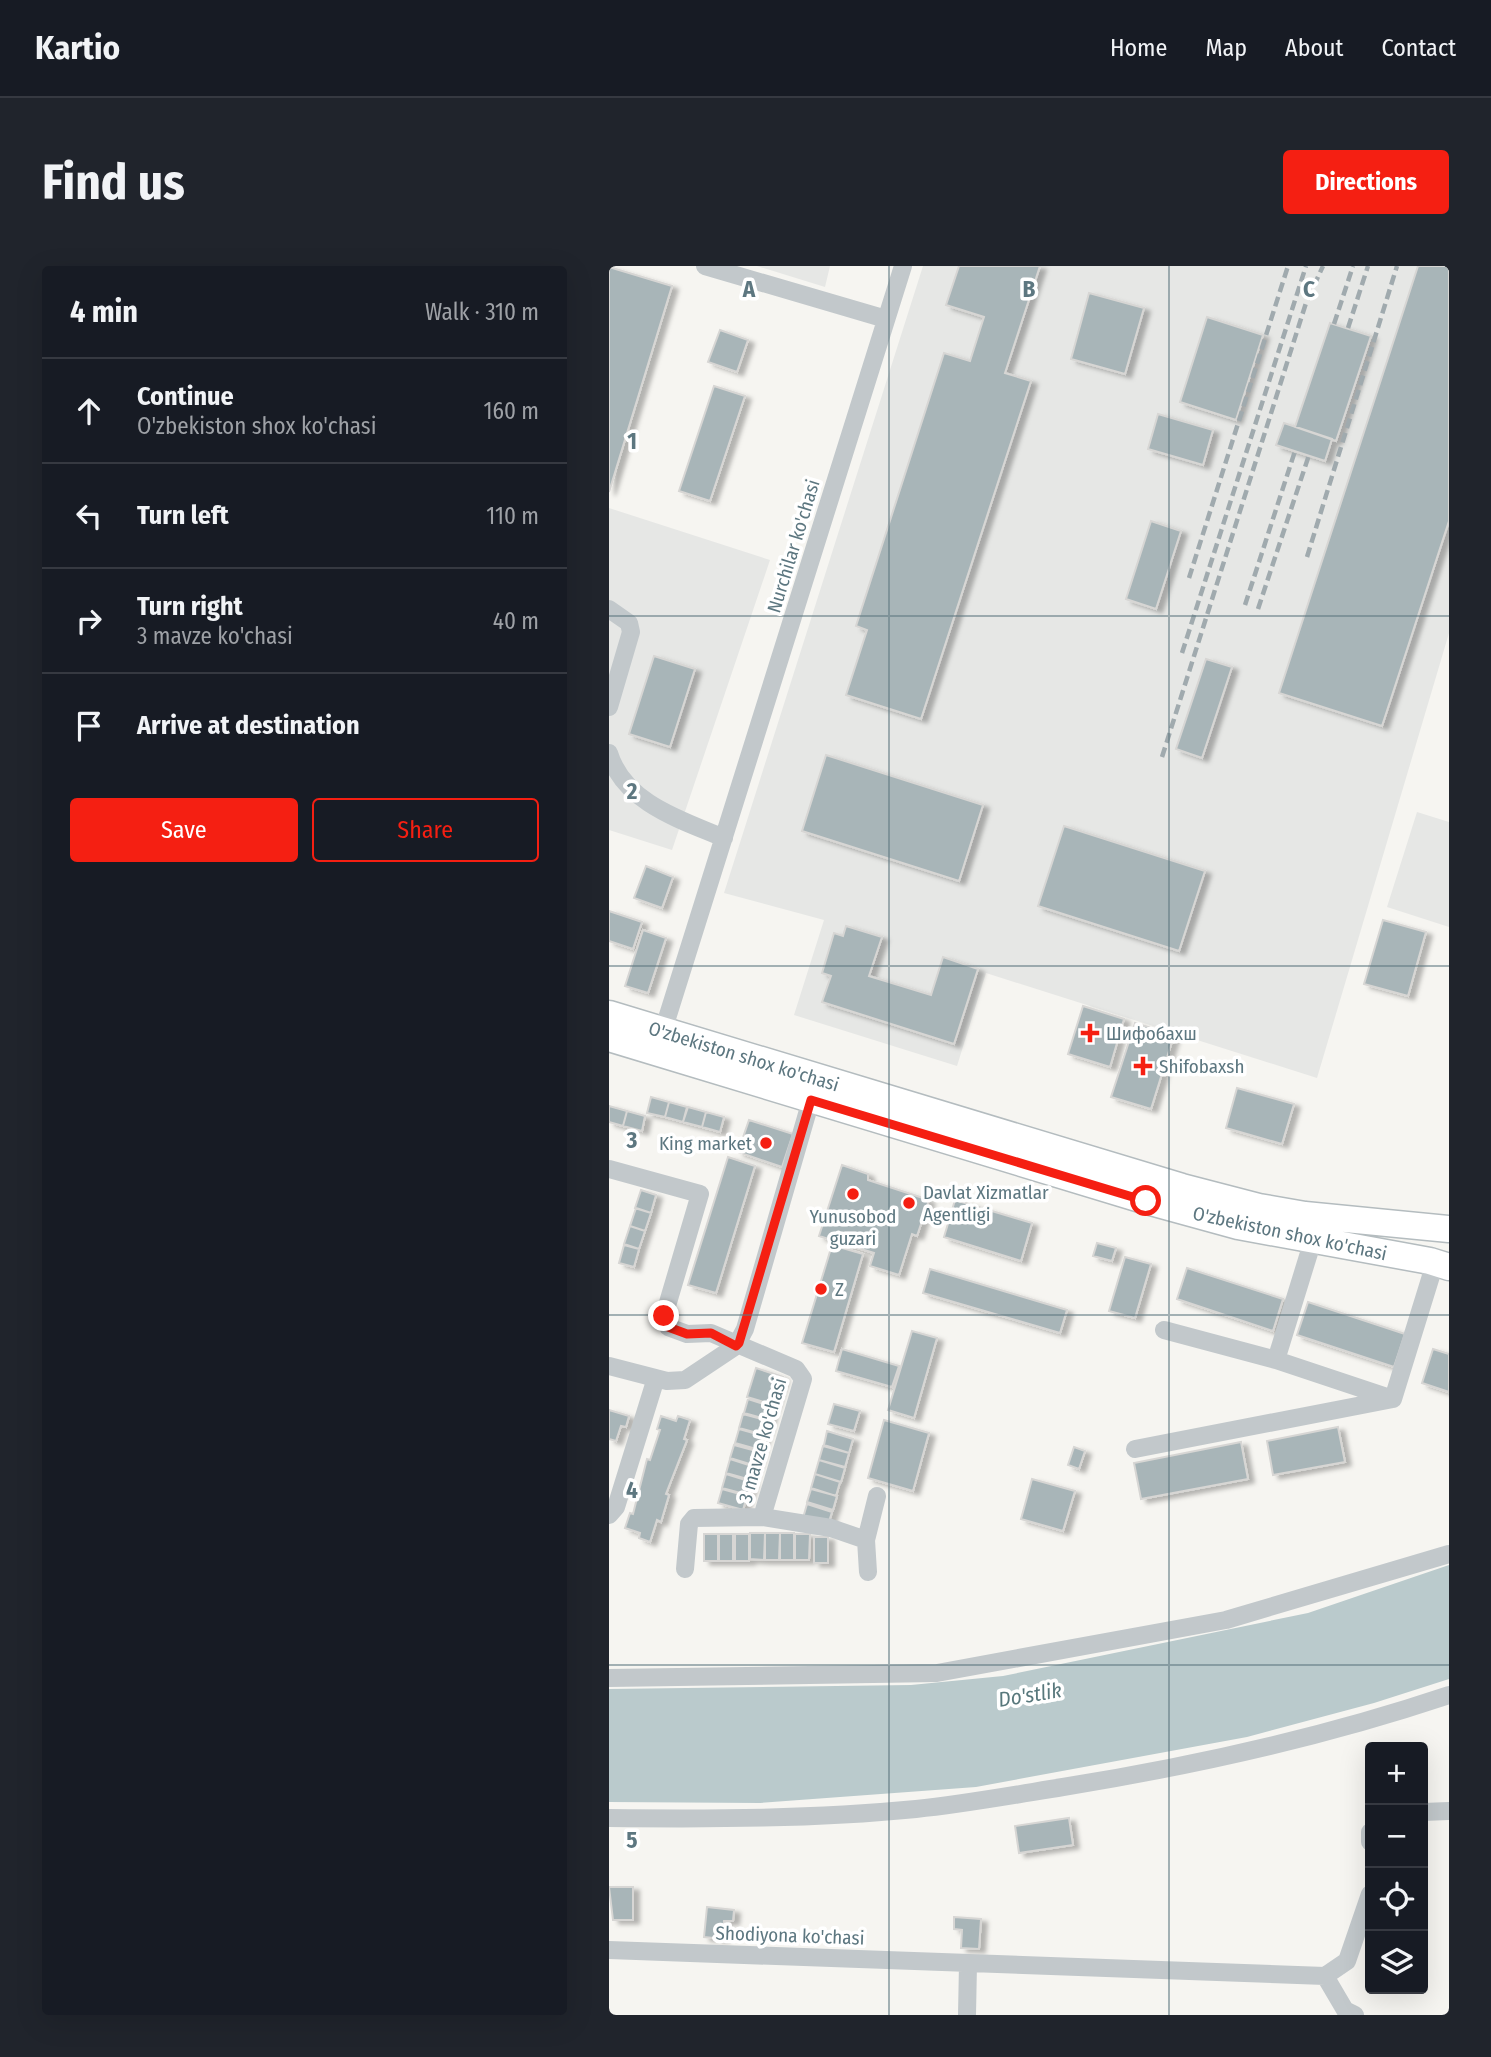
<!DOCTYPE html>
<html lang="en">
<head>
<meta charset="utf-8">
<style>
  body { margin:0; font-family:"Fira Sans Condensed",sans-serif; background:#20242c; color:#f1f3f6 }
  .controls { position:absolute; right:21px; bottom:21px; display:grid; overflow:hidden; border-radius:7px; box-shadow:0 7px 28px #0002 }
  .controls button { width:63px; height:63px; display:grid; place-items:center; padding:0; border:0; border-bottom:2px solid #363941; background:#171b24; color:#f1f3f6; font:35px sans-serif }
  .stop { position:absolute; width:21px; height:21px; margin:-16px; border:5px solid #f51f12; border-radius:50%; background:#fff }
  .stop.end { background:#f51f12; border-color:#fff; box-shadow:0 2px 7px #0008 }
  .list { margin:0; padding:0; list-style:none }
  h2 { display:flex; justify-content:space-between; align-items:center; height:91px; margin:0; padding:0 28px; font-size:30px }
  h2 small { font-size:23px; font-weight:400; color:#9ea1a6 }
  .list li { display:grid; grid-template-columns:46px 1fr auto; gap:21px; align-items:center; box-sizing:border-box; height:105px; padding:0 28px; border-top:2px solid #363941 }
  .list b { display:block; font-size:26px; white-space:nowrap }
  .list p { margin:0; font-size:23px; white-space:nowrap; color:#9ea1a6 }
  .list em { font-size:23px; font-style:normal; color:#9ea1a6 }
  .actions { display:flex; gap:14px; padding:21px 28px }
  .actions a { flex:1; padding:16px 0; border:2px solid #f51f12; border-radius:7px; text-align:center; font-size:24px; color:#f51f12 }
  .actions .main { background:#f51f12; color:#fff }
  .icon { flex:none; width:38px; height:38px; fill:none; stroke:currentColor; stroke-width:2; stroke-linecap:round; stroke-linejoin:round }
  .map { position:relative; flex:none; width:840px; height:1749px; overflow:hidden; border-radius:7px }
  header { display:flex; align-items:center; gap:42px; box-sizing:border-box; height:98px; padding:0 35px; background:#171b24; border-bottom:2px solid #363941 }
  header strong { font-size:33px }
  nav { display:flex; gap:38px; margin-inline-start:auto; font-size:24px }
  .intro { display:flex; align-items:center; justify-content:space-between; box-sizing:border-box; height:168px; padding:0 42px }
  h1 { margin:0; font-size:49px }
  .button { padding:18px 32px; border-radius:7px; background:#f51f12; color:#fff; font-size:24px; font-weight:700 }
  main { display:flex; gap:42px; padding:0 42px }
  aside { flex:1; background:#171b24; border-radius:7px; box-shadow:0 7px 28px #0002 }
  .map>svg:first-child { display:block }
  .built { fill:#e6e7e5 }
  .water { fill:#bacacc }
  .building { fill:#a8b5b8; stroke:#d7d6d4; stroke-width:2; filter:url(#shadow) }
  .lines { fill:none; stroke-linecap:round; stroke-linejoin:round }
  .secondary-casing { stroke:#b4bcbf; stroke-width:29 }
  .street { stroke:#c2c8cb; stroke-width:18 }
  .secondary { stroke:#fff; stroke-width:26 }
  .rail { stroke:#a0aaae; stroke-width:4.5; stroke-dasharray:10 5; stroke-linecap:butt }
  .route { stroke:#f51f12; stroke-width:9 }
  .grid { fill:none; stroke:#5d7780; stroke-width:2; stroke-opacity:0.55 }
  .poi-dot { fill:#f51f12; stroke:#fff; stroke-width:2.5 }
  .labels { text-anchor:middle; stroke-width:7; stroke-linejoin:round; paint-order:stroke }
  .street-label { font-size:19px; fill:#5d7780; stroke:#fff }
  .poi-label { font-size:19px; fill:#5d7780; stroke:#fff; text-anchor:start }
  .water-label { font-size:21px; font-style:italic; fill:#58787c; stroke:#fff }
  .grid-label { font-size:23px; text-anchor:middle; font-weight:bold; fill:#5d7780; stroke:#fff; stroke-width:7; stroke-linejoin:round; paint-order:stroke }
</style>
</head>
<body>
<header>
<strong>Kartio</strong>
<nav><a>Home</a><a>Map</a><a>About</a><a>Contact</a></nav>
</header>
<div class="intro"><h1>Find us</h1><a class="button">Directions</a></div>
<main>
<aside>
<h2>4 min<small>Walk · 310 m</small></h2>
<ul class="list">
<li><svg class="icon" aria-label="ahead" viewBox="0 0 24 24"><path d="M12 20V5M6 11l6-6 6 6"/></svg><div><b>Continue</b><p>O'zbekiston shox ko'chasi</p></div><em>160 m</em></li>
<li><svg class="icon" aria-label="left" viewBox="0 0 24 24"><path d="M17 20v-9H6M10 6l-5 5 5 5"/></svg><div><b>Turn left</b></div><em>110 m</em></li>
<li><svg class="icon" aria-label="right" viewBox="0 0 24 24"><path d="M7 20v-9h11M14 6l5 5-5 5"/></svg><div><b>Turn right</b><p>3 mavze ko'chasi</p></div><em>40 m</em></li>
<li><svg class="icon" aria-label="arrive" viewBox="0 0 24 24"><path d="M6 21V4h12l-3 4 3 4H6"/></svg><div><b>Arrive at destination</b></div></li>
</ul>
<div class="actions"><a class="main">Save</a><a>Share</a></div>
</aside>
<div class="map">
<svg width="840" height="1749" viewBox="0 0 840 1749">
  <defs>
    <filter id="shadow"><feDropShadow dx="6" dy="3.5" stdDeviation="2" flood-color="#0004"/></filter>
  </defs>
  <rect width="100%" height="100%" fill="#f6f5f1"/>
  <!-- built -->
  <path class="built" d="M 148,0 L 221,0 L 216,21 Z
    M 314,0 L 840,0 L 840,367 L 708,812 L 377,707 L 348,800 L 185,749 L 215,654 L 115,627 Z
    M 0,242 L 161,294 L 63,584 L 0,564 Z
    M 808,546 L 840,556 L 840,661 L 778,641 Z"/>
  <!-- water -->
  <path class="water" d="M 840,1299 L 840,1413 L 765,1437 L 638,1471 L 367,1521 L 151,1537 L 0,1536 L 0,1423 L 302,1419 L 394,1410 L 699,1347 Z"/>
  <!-- building -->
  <path class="building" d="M 350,0 L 431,0 L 396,107 L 422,115 L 312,453 L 237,429 L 258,364 L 247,360 L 335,87 L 361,95 L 375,51 L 337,39 Z
    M 809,0 L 840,0 L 840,255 L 773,460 L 670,427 Z
    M 0,1 L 63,20 L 0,226 Z
    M 480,27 L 535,42 L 516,108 L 462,93 Z
    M 598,51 L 654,69 L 627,154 L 571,136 Z
    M 721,57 L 762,70 L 727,175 L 686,161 Z
    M 111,64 L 139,74 L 128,106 L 99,96 Z
    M 105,120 L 136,130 L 101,235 L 70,225 Z
    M 549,148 L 604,164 L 594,199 L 539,183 Z
    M 675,157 L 723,173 L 716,195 L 667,179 Z
    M 542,255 L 572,265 L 547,343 L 517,333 Z
    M 45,390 L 86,403 L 61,481 L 20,468 Z
    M 597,393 L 623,401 L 593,492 L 567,483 Z
    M 217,489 L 374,539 L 350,615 L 193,565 Z
    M 455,560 L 596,605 L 570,685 L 429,640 Z
    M 37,600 L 64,611 L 53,642 L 25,632 Z
    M 0,645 L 33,656 L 24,683 L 0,675 Z
    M 774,654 L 817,666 L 799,730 L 755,718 Z
    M 237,660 L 273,671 L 260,710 L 322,729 L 334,691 L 369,703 L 345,778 L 213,736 L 222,710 L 213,707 L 225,667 L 234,670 Z
    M 34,664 L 57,672 L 39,727 L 16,720 Z
    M 474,740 L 515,753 L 501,801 L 459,788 Z
    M 526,757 L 565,769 L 542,843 L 502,831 Z
    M 628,822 L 685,838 L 673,878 L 617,862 Z
    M 42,831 L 60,836 L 56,851 L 38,847 Z
    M 60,836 L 78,841 L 74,856 L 56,851 Z
    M 0,840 L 18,845 L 14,860 L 0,856 Z
    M 79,841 L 97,846 L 93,861 L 74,856 Z
    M 18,845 L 36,850 L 33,865 L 14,860 Z
    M 97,846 L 115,851 L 111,866 L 93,861 Z
    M 140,854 L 184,868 L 173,901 L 129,886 Z
    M 119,891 L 146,900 L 107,1027 L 79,1019 Z
    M 233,899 L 259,908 L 259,914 L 320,934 L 308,970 L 303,968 L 290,1009 L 261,1000 L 265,987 L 210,970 Z
    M 32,924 L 47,929 L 42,947 L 26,942 Z
    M 346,934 L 423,957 L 412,995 L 335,971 Z
    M 27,942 L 42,947 L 36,965 L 21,960 Z
    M 21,960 L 36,965 L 30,983 L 15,978 Z
    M 488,977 L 507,982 L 503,995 L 484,990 Z
    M 15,979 L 30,983 L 25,1001 L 10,997 Z
    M 223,979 L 254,988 L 225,1086 L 193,1077 Z
    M 516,991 L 542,998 L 526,1052 L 500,1045 Z
    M 578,1002 L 674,1033 L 664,1065 L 568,1033 Z
    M 321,1003 L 458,1044 L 451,1067 L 314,1027 Z
    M 699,1036 L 796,1068 L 785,1101 L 688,1069 Z
    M 303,1065 L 328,1072 L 305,1152 L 279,1144 Z
    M 233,1083 L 290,1100 L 283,1121 L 227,1105 Z
    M 824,1083 L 840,1088 L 840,1126 L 813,1117 Z
    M 147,1102 L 174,1111 L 165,1139 L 138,1131 Z
    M 139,1133 L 164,1141 L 160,1154 L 135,1147 Z
    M 225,1138 L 251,1145 L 245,1165 L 219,1158 Z
    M 0,1144 L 20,1150 L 17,1161 L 12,1160 L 7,1175 L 0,1173 Z
    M 134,1148 L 160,1155 L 156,1169 L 130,1162 Z
    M 52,1150 L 67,1155 L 69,1150 L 81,1154 L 75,1173 L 78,1174 L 57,1228 L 60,1229 L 52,1256 L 48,1254 L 41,1276 L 30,1272 L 31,1267 L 16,1262 L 21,1247 L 24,1248 L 38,1193 L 41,1194 L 51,1164 L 48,1163 Z
    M 275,1154 L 320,1167 L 304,1225 L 259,1212 Z
    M 729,1161 L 736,1196 L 664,1209 L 658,1175 Z
    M 130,1163 L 155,1170 L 151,1184 L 126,1177 Z
    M 218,1165 L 244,1173 L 240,1187 L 215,1179 Z
    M 632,1176 L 639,1213 L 532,1233 L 525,1197 Z
    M 125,1179 L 151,1186 L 147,1200 L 121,1192 Z
    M 214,1180 L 240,1187 L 236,1201 L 210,1194 Z
    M 465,1181 L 476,1185 L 470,1203 L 459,1199 Z
    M 121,1193 L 146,1201 L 142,1214 L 117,1207 Z
    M 210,1194 L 236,1202 L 232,1216 L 206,1208 Z
    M 117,1208 L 143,1216 L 139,1229 L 113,1222 Z
    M 206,1208 L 231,1216 L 227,1230 L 202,1222 Z
    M 423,1213 L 466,1225 L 454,1265 L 412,1253 Z
    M 113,1223 L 138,1230 L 134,1244 L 109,1237 Z
    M 202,1223 L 228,1230 L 224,1244 L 198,1236 Z
    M 198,1238 L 223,1246 L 219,1259 L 194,1252 Z
    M 141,1267 L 156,1267 L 155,1294 L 141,1293 Z
    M 156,1267 L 171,1267 L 170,1294 L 156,1294 Z
    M 171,1267 L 185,1267 L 185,1294 L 171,1294 Z
    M 95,1268 L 109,1268 L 109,1295 L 95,1295 Z
    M 110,1268 L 124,1268 L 124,1295 L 110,1295 Z
    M 126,1268 L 140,1268 L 140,1295 L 126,1295 Z
    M 186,1268 L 201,1268 L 200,1294 L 186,1294 Z
    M 205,1271 L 219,1271 L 219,1297 L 205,1297 Z
    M 460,1552 L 464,1579 L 410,1587 L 406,1560 Z
    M 0,1621 L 24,1621 L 24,1654 L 4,1654 Z
    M 98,1641 L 125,1644 L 124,1655 L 115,1655 L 114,1673 L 95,1671 Z
    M 345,1651 L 372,1653 L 370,1683 L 352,1682 L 353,1664 L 345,1663 Z"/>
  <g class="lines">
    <defs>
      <path id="secondary" d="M 0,748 L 573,921 L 650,941 L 696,949 L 840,963
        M 0,772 L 538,935 L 629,960 L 821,995 L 840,1001"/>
    </defs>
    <!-- secondary casing -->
    <use href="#secondary" class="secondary-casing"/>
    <!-- street -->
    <path class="street" d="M 96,0 L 277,53
      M 0,343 L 20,357 L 22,366 L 0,441
      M 0,487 C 15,537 72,554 115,572
      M 54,765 L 294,0
      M 0,903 L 91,928 L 55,1050 L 59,1061 L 78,1068 L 102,1067 L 187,1103 L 194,1113 L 153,1251 L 85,1252 L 80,1258 L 76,1303
      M 704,974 L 667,1094 L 781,1132
      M 555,1064 L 667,1094
      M 0,1100 L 58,1115 L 76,1114 L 127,1080 L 136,1063 L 202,834
      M 784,1133 L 822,1010 L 821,995
      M 526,1183 L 784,1133
      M 0,1249 L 7,1241 L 47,1112
      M 153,1251 L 222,1262 L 257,1274 L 259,1306
      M 257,1274 L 268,1230
      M 0,1412 L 328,1407 L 617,1354 L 840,1288
      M 814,1546 L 840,1545
      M 0,1552 C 102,1553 206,1553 307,1543 C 356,1538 405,1529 454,1521 C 584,1500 715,1471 840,1429
      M 761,1566 L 761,1576
      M 0,1684 L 716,1710 L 738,1695 L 761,1628
      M 716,1710 L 736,1744 L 746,1749
      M 358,1749 L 359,1698"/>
    <!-- secondary -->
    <use href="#secondary" class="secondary"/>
    <!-- rail -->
    <path class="rail" d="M 725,58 L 744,0
      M 739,62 L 759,0
      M 698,291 L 788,0
      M 580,312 L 679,0
      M 636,339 L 686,185
      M 649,343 L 700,189
      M 573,387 L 697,0
      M 553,491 L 697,37 L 714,0"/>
  </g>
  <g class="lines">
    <!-- route -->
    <path class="route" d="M 55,1050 L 59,1061 L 78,1068 L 102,1067 L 127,1080 L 130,1077 L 202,834 L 537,935"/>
  </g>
  <!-- grid -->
  <path class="grid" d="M 280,0 L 280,1749M 560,0 L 560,1749M 0,350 L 840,350M 0,700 L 840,700M 0,1049 L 840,1049M 0,1399 L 840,1399"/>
  <!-- markers -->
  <g class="poi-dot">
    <path d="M477.5 756.5h7v7h7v7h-7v7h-7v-7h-7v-7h7z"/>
    <path d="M530.5 789.5h7v7h7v7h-7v7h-7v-7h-7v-7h7z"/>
    <circle cx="157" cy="877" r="7"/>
    <circle cx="244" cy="928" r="7"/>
    <circle cx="300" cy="937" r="7"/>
    <circle cx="212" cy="1023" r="7"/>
  </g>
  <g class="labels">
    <!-- street labels -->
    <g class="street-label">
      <text transform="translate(184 280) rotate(-73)" y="7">Nurchilar ko'chasi</text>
      <text transform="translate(135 790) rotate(17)" y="7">O'zbekiston shox ko'chasi</text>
      <text transform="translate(681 967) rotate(12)" y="7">O'zbekiston shox ko'chasi</text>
      <text transform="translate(153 1174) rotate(-74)" y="7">3 mavze ko'chasi</text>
      <text transform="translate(181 1669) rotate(2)" y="7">Shodiyona ko'chasi</text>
    </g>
    <!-- poi labels -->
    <g class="poi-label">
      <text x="497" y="774">Шифобахш</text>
      <text x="550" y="807">Shifobaxsh</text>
      <text x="143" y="884" text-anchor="end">King market</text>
      <text x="314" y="933">Davlat Xizmatlar<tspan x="314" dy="22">Agentligi</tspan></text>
      <text x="244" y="957" text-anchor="middle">Yunusobod<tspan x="244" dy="22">guzari</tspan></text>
      <text x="226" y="1030">Z</text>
    </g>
    <!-- water labels -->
    <g class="water-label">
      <text transform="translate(421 1429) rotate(-9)" y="7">Do'stlik</text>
    </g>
  </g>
  <g class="grid-label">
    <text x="140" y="31">A</text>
    <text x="420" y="31">B</text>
    <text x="700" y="31">C</text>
    <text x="23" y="183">1</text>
    <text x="23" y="533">2</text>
    <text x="23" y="882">3</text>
    <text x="23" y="1232">4</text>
    <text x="23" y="1582">5</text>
  </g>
</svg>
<div class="controls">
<button>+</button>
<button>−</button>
<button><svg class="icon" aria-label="locate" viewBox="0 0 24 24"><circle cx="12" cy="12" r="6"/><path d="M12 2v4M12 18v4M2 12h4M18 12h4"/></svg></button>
<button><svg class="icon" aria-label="layers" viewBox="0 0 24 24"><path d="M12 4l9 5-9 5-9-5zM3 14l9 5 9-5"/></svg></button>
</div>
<div class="stop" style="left:537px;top:935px"></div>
<div class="stop end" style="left:55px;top:1050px"></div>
</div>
</main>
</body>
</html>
